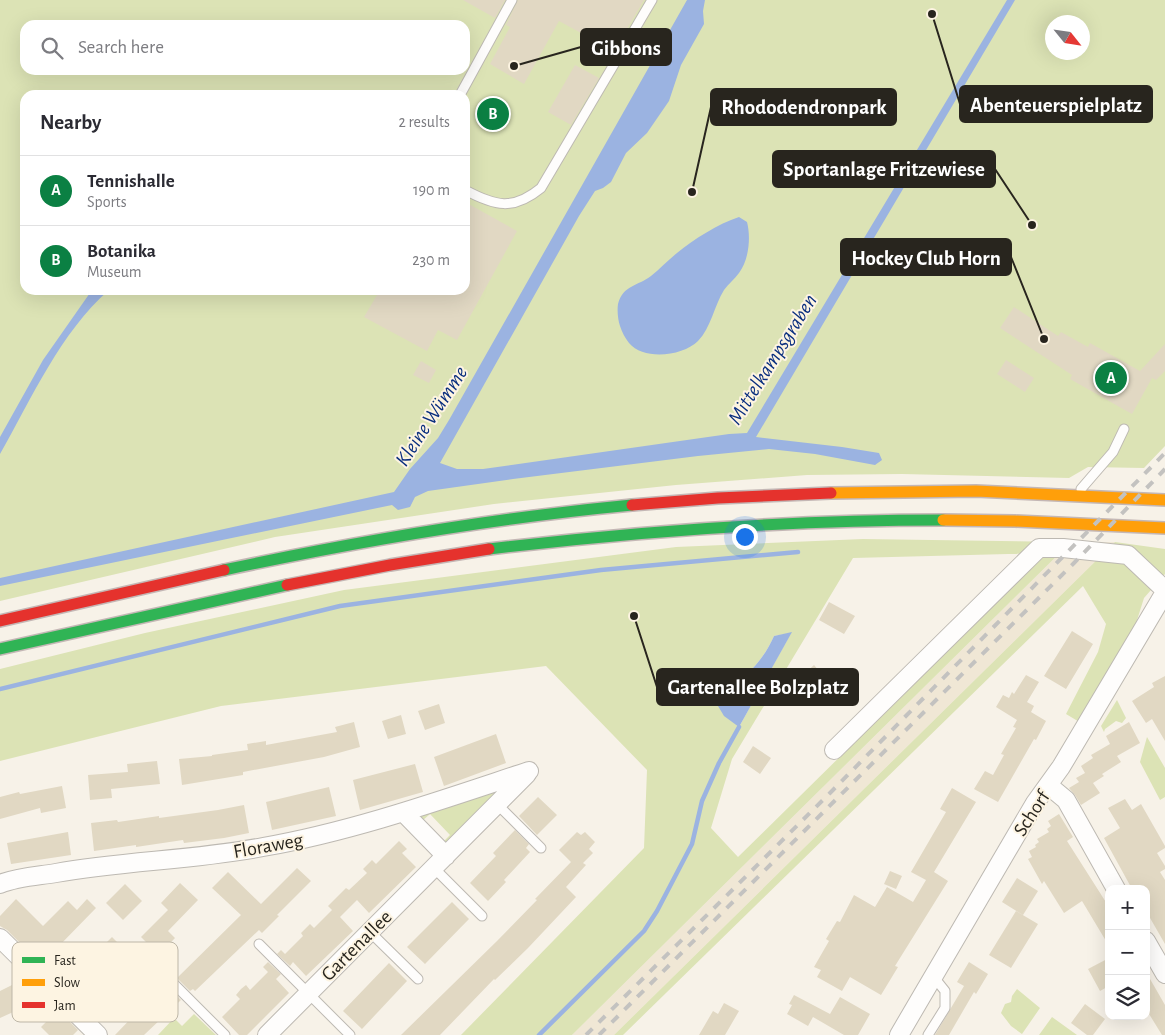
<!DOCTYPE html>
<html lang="en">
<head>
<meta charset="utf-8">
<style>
  body { margin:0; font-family:"Alegreya Sans",sans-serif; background:#f7f7f7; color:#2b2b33 }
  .controls { position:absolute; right:15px; bottom:15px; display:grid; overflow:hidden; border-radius:10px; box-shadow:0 5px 20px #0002 }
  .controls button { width:45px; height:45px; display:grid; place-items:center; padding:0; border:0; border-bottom:1px solid #e1e1e2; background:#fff; color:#2b2b33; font:25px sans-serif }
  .compass { position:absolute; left:1045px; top:15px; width:45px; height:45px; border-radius:50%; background:#fff; box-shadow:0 5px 20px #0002; rotate:120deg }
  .you { position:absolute; left:744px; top:536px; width:18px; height:18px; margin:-12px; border:4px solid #fff; border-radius:50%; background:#1a73e8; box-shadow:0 0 0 8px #1a73e833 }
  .badge { display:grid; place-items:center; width:32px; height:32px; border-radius:50%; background:#0b8043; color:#fff; font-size:16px; font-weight:700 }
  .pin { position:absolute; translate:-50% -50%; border:2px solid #fff; box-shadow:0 1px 5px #0006 }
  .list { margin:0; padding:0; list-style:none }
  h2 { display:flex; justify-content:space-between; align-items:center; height:65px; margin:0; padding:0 20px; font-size:21px }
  h2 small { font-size:16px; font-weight:400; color:#7c7c81 }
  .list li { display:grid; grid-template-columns:32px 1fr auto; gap:15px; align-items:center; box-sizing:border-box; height:70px; padding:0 20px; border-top:1px solid #e1e1e2 }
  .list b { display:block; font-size:19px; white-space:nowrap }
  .list p { margin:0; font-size:16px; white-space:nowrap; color:#7c7c81 }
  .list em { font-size:16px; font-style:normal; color:#7c7c81 }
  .icon { flex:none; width:28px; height:28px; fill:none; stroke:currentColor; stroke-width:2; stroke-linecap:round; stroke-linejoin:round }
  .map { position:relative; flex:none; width:1165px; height:1035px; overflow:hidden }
  .search { position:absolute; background:#fff; box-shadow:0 5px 20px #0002; left:20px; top:20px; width:450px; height:55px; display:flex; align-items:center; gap:12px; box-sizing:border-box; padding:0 18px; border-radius:15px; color:#7c7c81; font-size:19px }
  .panel { position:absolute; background:#fff; box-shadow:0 5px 20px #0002; left:20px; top:90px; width:450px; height:205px; border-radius:15px }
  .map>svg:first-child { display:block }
  .built { fill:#f0e7d5 }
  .green { fill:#dce3b5; fill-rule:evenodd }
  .water { fill:#9bb3e1 }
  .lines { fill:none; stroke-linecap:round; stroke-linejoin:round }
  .stream { stroke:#9bb3e1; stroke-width:4.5 }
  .building { fill:#e1d8c3 }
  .lane-casing { stroke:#bdb9b2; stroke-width:11 }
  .street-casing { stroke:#bdb9b2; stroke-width:20 }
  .fast-casing { stroke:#c4b7b5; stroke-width:14 }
  .slow-casing { stroke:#c4b7b5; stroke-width:14 }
  .jam-casing { stroke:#c4b7b5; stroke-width:14 }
  .lane { stroke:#fefdfc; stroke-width:9 }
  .street { stroke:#fefdfc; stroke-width:18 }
  .fast { stroke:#30b455; stroke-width:11 }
  .slow { stroke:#ff9f0a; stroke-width:11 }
  .jam { stroke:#e5322d; stroke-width:11 }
  .rail { stroke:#c3c2c0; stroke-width:4; stroke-dasharray:9 9; stroke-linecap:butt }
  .labels { text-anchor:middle; stroke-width:4; stroke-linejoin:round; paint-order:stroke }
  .street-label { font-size:20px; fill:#28251e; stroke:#fdf4e2 }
  .water-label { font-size:21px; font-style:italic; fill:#0a2f7f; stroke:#fdf4e2 }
  .key { fill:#fdf4e2; stroke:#bdb6a7; stroke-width:1 }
  .key-label { font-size:14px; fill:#28251e }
  .leader { fill:none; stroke:#28251e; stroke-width:2 }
  .callout-dot { fill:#28251e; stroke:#fdf4e2; stroke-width:2 }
  .callout { fill:#28251e; stroke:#28251e; stroke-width:2 }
  .callout-label { font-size:21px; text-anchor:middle; font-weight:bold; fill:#fff }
</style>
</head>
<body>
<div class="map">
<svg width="1165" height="1035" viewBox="0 0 1165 1035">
  <rect width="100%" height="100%" fill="#f7f2e8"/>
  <!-- built -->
  <path class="built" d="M 1071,542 L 1115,542 L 614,1035 L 572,1035 Z"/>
  <!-- green -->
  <path class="green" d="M 0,0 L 1165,0 L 1165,446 L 1144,468 L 1088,467 L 1069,478 L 902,474 L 807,475 L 676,485 L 494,504 L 275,537 L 0,601 ZM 1052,22 L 1082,22 L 1082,52 L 1052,52 ZM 25,25 L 465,25 L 465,70 L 25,70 ZM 25,95 L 465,95 L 465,290 L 25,290 Z
    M 863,539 L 1071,542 L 572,1035 L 461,1035 L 644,848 L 647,770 L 546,666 L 221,706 L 0,761 L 0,669 L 145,633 L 344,590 L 676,547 ZM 1047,553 L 738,857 L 711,828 L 732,759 L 853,558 ZM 791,633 L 739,727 L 722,693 C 745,679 763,661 774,636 Z
    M 1115,542 L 1165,549 L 1165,574 L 1144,598 L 1132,636 L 1081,723 L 1066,714 L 1098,652 L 1106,624 L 1083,586 L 623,1035 L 614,1035 Z
    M 1117,700 L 1126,718 L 1122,723 L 1116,721 L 1105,729 L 1104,732 L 1101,726 Z
    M 1147,737 L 1165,768 L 1165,797 L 1160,800 L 1140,762 Z
    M 510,781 L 448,844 L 443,842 L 450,835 L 430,814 L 422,821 L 417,816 Z
    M 1017,989 L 1040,1008 L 1022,1034 L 1011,1026 L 1001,1013 L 1005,1004 L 1011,1002 L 1012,996 Z
    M 194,1014 L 216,1035 L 158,1035 L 174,1018 L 182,1026 Z
    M 1052,1017 L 1077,1035 L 1039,1035 Z"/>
  <!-- water -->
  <path class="water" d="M 687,0 L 705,0 L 703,11 L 704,24 L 681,65 L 669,101 L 647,133 L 626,153 L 611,182 L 603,188 L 595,191 L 579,216 L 440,463 L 457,469 L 483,469 L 729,434 L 747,433 L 1007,0 L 1015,0 L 756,437 L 842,447 L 879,453 L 882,460 L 875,465 L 815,454 L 769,449 L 698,456 L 513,479 L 428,491 L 415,497 L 410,507 L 398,510 L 392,505 L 0,586 L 0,578 L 394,492 L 410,469 L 438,438 L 449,420 Z
    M 739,217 L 747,222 C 751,237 749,260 739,273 C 735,279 728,284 724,290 C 714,306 711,328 698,341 C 683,356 644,361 629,343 C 625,338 622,332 620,326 C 618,320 617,311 618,304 C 623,285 638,286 651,276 C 660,269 668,260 677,253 C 694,239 718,224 739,217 Z
    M 92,290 L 109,290 C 60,333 32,398 0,454 L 0,437 L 43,360 Z
    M 792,632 L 739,727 L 724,716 L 718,706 L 722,693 C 745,679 763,661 774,636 Z"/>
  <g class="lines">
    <!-- stream -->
    <path class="stream" d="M 0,689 L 340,606 L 601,570 L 798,552
      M 539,1035 L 644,931 L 657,911 L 692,844 L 702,801 L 719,763 L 739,727"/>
  </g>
  <!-- building -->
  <path class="building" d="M 463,0 L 505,0 L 495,18 Z
    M 518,0 L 644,0 L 614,51 L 559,21 L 524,84 L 490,64 L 510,27 L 506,25 Z
    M 575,65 L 599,78 L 571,125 L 548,112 Z
    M 465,202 L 517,231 L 457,340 L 438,330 L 427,351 L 364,317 L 380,290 L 465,290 Z
    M 1014,307 L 1058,336 L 1061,332 L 1088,347 L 1090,343 L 1140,371 L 1165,344 L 1165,371 L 1156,380 L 1152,378 L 1132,414 L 1070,379 L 1072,375 L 1000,328 Z
    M 1006,360 L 1034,378 L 1025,392 L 997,374 Z
    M 421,361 L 436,370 L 429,383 L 413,375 Z
    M 829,602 L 855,616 L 844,634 L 819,620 Z
    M 1072,631 L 1093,644 L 1066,689 L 1044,676 Z
    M 814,665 L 831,685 L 817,697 L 800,678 Z
    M 1026,675 L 1039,682 L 1027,702 L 1034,706 L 1031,712 L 1046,721 L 1036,740 L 1034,739 L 998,802 L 974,789 L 985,771 L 993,775 L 1004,755 L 1001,754 L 1016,728 L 1013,727 L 1017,720 L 996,707 L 1003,695 L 1009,698 L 1012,692 L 1014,694 Z
    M 1165,676 L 1165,741 L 1152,719 L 1146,723 L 1132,701 L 1154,687 L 1152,683 Z
    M 439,704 L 445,723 L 425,730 L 418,711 Z
    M 401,715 L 406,734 L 388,739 L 382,721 Z
    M 354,722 L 360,747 L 324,757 L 243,772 L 243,775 L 182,785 L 179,759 L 212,756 L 212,755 L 248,750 L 247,744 L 266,741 L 266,745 L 337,732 L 335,727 Z
    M 1129,722 L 1140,743 L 1117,756 L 1121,762 L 1102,774 L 1104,776 L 1093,783 L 1100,793 L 1081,805 L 1075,795 L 1069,788 L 1079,782 L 1076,778 L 1085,773 L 1081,766 L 1093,758 L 1091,755 L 1110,744 L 1106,736 Z
    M 496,734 L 506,763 L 444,786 L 434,757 Z
    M 753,746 L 771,758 L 760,774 L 743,762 Z
    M 157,761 L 160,784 L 111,789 L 112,798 L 90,800 L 88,775 L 128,772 L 127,764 Z
    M 415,764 L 423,792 L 360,810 L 353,780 Z
    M 62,786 L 66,808 L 41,813 L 40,808 L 0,819 L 0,797 L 19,792 L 20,794 Z
    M 329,787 L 336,816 L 272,830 L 266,802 Z
    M 952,788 L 976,802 L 934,872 L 948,881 L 895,966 L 898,967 L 881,995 L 850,977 L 842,991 L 817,977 L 821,970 L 814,967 L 829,941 L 826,939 L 837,921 L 840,922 L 854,895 L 875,907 L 887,887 L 913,902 L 926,880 L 911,872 L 946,812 L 940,809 Z
    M 538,797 L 557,815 L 537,835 L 519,816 Z
    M 1125,799 L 1132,810 L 1141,804 L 1165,846 L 1165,848 L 1157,853 L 1165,866 L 1165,869 L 1160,872 L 1165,880 L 1165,944 L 1146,911 L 1146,889 L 1132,889 L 1104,838 L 1120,828 L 1108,808 Z
    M 244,805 L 249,833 L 224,838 L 184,843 L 183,840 L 136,847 L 136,845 L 94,851 L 91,823 L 117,820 L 118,822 L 159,816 L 159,818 L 218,810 Z
    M 1059,814 L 1073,837 L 1067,841 L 1109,907 L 1109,946 L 1082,901 L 1064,913 L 1044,881 L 1042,884 L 1028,859 L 1032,857 L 1029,851 L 1036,847 L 1035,845 L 1039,842 L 1037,839 L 1049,832 L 1047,829 L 1051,826 L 1048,821 Z
    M 515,830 L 529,844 L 526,848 L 530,852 L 504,880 L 506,882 L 488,901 L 470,883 L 496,856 L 493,853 Z
    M 68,832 L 71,855 L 11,864 L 7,843 Z
    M 577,832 L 581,835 L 585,832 L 595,842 L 589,849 L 593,853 L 583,863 L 586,865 L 566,887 L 576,897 L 528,948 L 495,980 L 494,979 L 440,1035 L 401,1035 L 497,941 L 537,900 L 535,899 L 571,862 L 559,850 Z
    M 399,841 L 407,849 L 402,853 L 416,867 L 369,913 L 357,900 L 340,917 L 353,931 L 306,976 L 293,962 L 290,966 L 277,954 L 281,950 L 285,954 L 303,936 L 301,933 L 310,924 L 314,928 L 332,910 L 328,906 L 346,888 L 349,890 L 367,873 L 363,869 L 372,860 L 376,864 Z
    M 297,868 L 311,881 L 277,915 L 279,916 L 262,933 L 259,930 L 195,991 L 193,989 L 190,991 L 177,978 L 241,915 L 212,888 L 228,872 L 261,904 Z
    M 890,871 L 902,876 L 896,889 L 884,884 Z
    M 1017,878 L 1038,891 L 1023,915 L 1002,902 Z
    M 180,883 L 198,900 L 168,931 L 175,938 L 159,955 L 141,937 L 168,910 L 161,903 Z
    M 125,884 L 142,901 L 123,920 L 106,903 Z
    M 16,899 L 43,926 L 68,901 L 77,910 L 87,899 L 96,908 L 56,949 L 70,963 L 55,978 L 7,930 L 0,926 L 0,916 Z
    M 452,902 L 469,919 L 425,964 L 407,947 Z
    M 1016,911 L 1038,924 L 1011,968 L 989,955 Z
    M 112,937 L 129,954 L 81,1002 L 74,995 L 100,967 L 91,958 Z
    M 1109,958 L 1109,986 L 1100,991 L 1088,969 Z
    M 268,962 L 281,974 L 276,979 L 289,993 L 247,1035 L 239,1035 L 222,1017 L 240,999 L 236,995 L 241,989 L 246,985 L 250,990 L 268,972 L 263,967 Z
    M 969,962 L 988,974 L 976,994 L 974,992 L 949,1035 L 935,1035 L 964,986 L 957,982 Z
    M 389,963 L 407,981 L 362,1029 L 343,1011 Z
    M 144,969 L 165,991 L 168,987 L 181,1000 L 144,1035 L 115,1035 L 142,1007 L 136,1000 L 141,996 L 129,984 Z
    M 1146,972 L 1165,1005 L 1165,1035 L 1162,1035 L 1146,1009 Z
    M 12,985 L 22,1008 L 0,1018 L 0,991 Z
    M 794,995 L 830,1014 L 840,997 L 870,1014 L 858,1035 L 844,1035 L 813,1017 L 808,1026 L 787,1014 L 792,1005 L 789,1004 Z
    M 724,1003 L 739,1011 L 725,1035 L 699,1035 L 713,1011 L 718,1014 Z
    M 1085,1004 L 1105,1019 L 1093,1035 L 1087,1035 L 1071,1023 Z
    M 58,1010 L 78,1030 L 73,1035 L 49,1035 L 41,1027 Z"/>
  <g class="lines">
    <defs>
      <path id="lane" d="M 460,95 L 512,0
        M 465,190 C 495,206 513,211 541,188 L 652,0
        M 1081,489 L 1113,452 L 1124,429
        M 497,804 L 541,848
        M 434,868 L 482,916
        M 370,932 L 418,979
        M 259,944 L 350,1035
        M 144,954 L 225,1035
        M 928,1035 L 945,1008 L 945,991 L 933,976"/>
      <path id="street" d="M 834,750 L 1039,548 L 1063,548 L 1128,555 L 1165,590
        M 1048,785 L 1066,800 L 1116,889
        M 404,813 L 446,856
        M 0,884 C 17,877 38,876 56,873 C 124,861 195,860 263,847 C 354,831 441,800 529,771
        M 0,938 L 98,1035
        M 1146,941 L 1165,974
        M 267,1035 L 527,774
        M 899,1035 L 1035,803 L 1061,767 L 1165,592"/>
      <path id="fast" d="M 489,549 C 640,531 791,520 943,520
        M 224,570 C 359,541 494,518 632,505
        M 0,649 L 287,585"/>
      <path id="slow" d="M 831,493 L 976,491 L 1165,500
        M 943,520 L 1015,521 L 1165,528"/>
      <path id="jam" d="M 632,505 L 718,498 L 831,493
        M 287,585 L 390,565 L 489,549
        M 0,621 L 224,570"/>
    </defs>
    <!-- lane casing -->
    <use href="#lane" class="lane-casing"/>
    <!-- street casing -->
    <use href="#street" class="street-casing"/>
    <!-- fast casing -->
    <use href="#fast" class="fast-casing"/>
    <!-- slow casing -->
    <use href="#slow" class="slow-casing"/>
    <!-- jam casing -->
    <use href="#jam" class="jam-casing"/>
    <!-- lane -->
    <use href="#lane" class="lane"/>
    <!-- street -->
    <use href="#street" class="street"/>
    <!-- fast -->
    <use href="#fast" class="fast"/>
    <!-- slow -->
    <use href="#slow" class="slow"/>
    <!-- jam -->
    <use href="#jam" class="jam"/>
    <!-- rail -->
    <path class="rail" d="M 586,1035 L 830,793 L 1165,453
      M 599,1035 L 1074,563 L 1165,469"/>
  </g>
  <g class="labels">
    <!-- street labels -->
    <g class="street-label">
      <text transform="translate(1031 813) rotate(-57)" y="7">Schorf</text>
      <text transform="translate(268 845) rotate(-10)" y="7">Floraweg</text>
      <text transform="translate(356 945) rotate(-45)" y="7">Gartenallee</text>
    </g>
    <!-- water labels -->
    <g class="water-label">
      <text transform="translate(772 359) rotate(-58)" y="7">Mittelkampsgraben</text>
      <text transform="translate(431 416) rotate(-57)" y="7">Kleine Wümme</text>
    </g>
  </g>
  <!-- legend -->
  <rect x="12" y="942" width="166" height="80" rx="8" class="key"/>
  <rect x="22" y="957" width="23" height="6" fill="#30b455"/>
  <rect x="22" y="979" width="23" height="7" fill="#ff9f0a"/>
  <rect x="22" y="1002" width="23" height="6" fill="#e5322d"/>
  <g class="key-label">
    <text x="54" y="965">Fast</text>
    <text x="54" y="987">Slow</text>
    <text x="54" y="1010">Jam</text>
  </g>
  <!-- callouts -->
  <path class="leader" d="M514 66L581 47M932 14L960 104M692 192L711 107M1032 225L995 169M1044 339L1011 257M634 616L657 687"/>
  <g class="callout-dot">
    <circle cx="514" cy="66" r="5"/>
    <circle cx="932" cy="14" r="5"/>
    <circle cx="692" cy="192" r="5"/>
    <circle cx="1032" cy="225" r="5"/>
    <circle cx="1044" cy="339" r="5"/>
    <circle cx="634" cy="616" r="5"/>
  </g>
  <g class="callout">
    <rect x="581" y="29" width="90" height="36" rx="5"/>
    <rect x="960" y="86" width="192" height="36" rx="5"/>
    <rect x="711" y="89" width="185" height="36" rx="5"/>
    <rect x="773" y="151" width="222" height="36" rx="5"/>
    <rect x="841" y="239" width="170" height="36" rx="5"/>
    <rect x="657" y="669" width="201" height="36" rx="5"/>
  </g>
  <g class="callout-label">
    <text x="626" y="55">Gibbons</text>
    <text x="1056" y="112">Abenteuerspielplatz</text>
    <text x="804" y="114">Rhododendronpark</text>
    <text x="884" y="176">Sportanlage Fritzewiese</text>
    <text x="926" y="265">Hockey Club Horn</text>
    <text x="758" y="694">Gartenallee Bolzplatz</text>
  </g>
</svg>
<div class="controls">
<button>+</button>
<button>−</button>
<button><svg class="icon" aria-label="layers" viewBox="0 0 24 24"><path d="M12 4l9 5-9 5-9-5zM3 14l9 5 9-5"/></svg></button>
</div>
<svg class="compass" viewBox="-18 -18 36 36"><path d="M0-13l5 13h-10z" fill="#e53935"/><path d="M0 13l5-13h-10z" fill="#7c7c81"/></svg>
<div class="you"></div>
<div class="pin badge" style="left:1111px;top:378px">A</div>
<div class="pin badge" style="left:493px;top:114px">B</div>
<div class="search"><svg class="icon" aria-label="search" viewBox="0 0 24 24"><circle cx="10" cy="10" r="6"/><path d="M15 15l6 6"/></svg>Search here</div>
<section class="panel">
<h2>Nearby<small>2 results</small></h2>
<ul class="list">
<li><span class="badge">A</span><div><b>Tennishalle</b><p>Sports</p></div><em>190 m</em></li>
<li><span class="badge">B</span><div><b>Botanika</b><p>Museum</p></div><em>230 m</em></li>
</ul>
</section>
</div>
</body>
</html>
